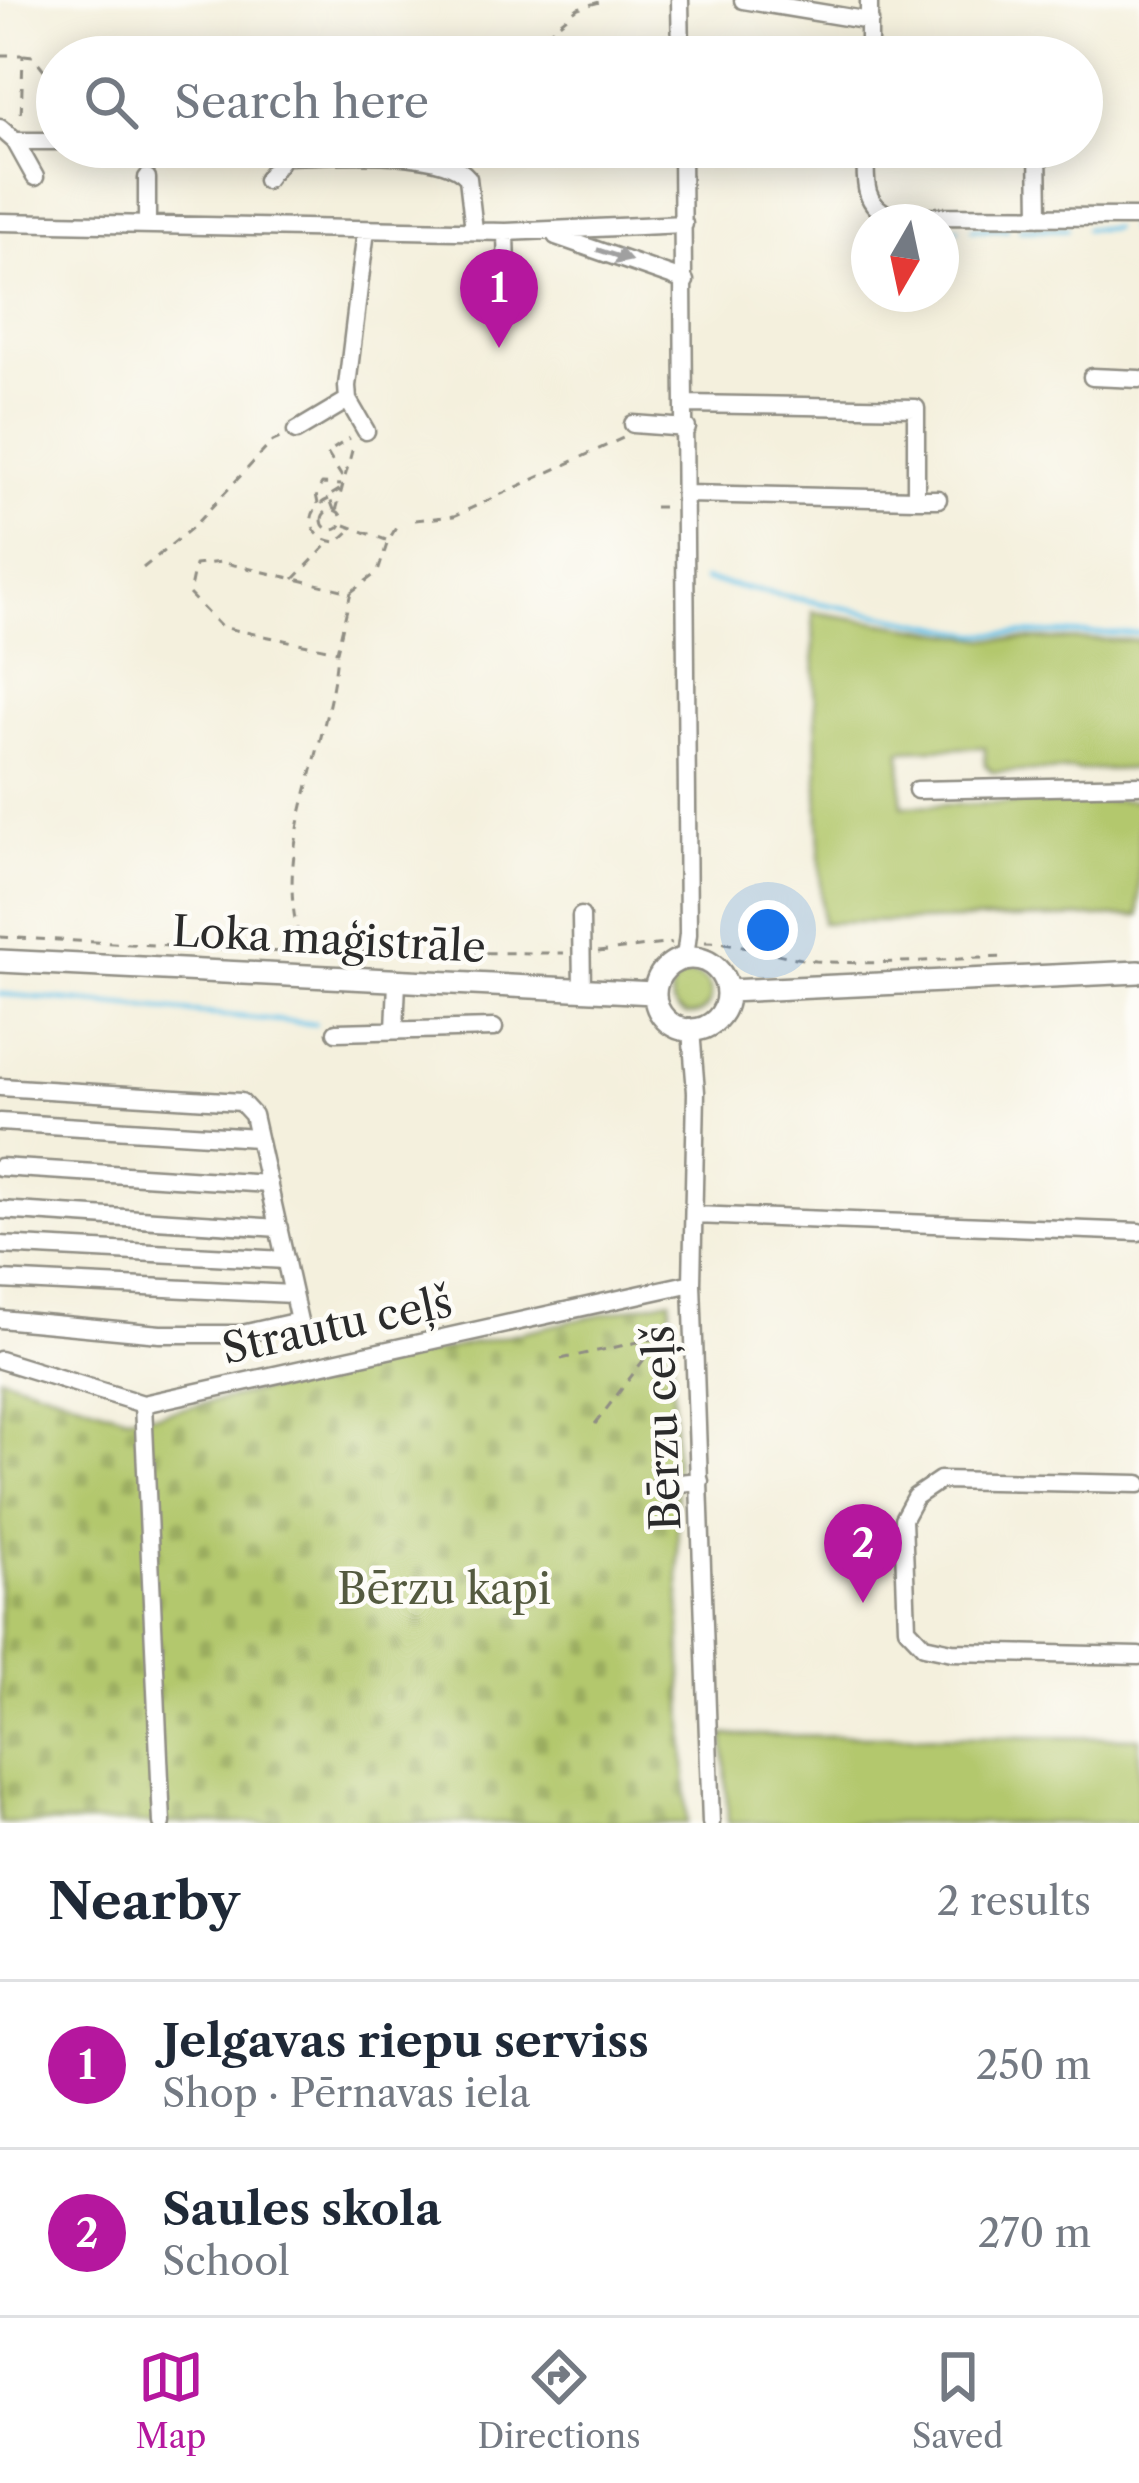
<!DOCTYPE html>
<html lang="en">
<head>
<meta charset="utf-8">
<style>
  body { margin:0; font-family:"Libre Caslon Text",serif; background:#f2f2f3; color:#1f2937 }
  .compass { position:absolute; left:851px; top:204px; width:108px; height:108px; border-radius:50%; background:#fff; box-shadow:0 6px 30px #0003; rotate:189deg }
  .you { position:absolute; left:768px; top:930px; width:42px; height:42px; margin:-30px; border:9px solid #fff; border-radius:50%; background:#1a73e8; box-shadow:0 0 0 18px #1a73e833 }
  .badge { display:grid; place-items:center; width:78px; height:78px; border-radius:50%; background:#b5179e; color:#fff; font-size:39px; font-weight:700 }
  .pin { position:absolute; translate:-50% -99px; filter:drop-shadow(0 3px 6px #0008) }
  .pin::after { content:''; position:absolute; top:63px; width:42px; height:36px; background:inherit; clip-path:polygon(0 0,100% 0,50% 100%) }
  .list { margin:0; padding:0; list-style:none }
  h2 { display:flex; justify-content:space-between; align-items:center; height:156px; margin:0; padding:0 48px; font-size:51px }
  h2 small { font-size:39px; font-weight:400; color:#747a83 }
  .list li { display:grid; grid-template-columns:78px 1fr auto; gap:36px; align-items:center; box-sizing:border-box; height:168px; padding:0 48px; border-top:3px solid #e0e1e3 }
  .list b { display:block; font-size:45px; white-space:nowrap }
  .list p { margin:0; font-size:39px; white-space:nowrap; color:#747a83 }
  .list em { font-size:39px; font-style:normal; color:#747a83 }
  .icon { flex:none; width:66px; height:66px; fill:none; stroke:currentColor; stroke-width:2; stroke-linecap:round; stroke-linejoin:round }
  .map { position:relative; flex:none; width:1139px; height:1823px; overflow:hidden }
  .search { position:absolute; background:#fff; box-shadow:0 6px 30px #0003; left:36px; right:36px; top:36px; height:132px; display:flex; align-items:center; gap:30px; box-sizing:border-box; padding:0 42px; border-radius:66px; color:#747a83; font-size:45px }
  .sheet { height:492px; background:#fff }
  nav { display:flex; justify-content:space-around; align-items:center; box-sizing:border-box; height:168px; border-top:3px solid #e0e1e3; background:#fff; font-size:33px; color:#747a83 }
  nav a { display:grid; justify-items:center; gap:6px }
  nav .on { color:#b5179e }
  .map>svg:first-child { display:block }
  .green { fill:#b3c86d; stroke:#6f7a4c; stroke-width:3 }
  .cemetery { fill:url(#cemetery-stones); stroke:#6f7a4c; stroke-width:3 }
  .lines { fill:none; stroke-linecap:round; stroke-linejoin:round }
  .stream { stroke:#6bc4e8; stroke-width:4.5 }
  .minor-casing { stroke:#908e84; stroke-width:21 }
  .major-casing { stroke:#908e84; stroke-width:26 }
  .path { stroke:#908e84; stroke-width:3; stroke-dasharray:9 9; stroke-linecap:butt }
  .minor { stroke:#fff; stroke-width:16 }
  .major { stroke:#fff; stroke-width:21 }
  .oneway { fill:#a0a0a0 }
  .labels { text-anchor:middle; stroke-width:9; stroke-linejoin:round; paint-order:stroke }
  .street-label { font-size:42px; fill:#2b2b2b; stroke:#fdfcf7 }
  .park-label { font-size:42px; fill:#545a3f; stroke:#fdfcf7 }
</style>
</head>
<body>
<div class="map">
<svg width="1139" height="1823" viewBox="0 0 1139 1823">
  <defs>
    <pattern id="cemetery-stones" width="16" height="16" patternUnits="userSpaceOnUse" patternTransform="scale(3)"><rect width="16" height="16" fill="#b3c86d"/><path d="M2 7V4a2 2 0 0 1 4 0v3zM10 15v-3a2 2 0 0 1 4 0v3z" fill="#9aac5f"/></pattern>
  </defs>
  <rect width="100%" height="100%" fill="#fdfcf7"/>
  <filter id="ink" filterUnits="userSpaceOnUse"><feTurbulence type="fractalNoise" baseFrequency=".00833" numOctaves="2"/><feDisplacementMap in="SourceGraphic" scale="24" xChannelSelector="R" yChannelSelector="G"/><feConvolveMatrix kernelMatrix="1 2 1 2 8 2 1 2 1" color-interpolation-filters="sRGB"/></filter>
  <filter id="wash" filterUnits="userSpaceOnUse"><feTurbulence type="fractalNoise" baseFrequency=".004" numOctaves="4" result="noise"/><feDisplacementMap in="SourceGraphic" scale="48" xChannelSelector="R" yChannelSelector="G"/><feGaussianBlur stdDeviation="2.7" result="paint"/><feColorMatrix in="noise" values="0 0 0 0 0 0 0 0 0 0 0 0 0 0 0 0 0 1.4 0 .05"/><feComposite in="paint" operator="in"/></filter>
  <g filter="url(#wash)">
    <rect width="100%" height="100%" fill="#f4f0dd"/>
    <!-- green -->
    <path class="green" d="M 813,612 L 985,639 L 1139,640 L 1139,769 L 993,772 L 985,765 L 985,747 L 901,750 L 902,806 L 1139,800 L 1139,916 L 822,923 Z
      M671 995a20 20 0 1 1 40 0a20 20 0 1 1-40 0Z
      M 724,1735 L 1139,1738 L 1139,1823 L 728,1823 Z"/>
    <!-- cemetery -->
    <path class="cemetery" d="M 670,1299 L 687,1823 L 0,1823 L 0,1376 L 126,1416 L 158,1414 Z"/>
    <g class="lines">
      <!-- stream -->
      <path class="stream" d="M 941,229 L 958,229
        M 972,229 L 1007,229
        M 1020,229 L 1067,229
        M 1086,229 L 1112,228
        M 1129,229 L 1139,229
        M 704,580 L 977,634 L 1139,633
        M 0,994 L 315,1024"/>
    </g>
  </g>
  <g filter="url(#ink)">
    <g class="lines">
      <defs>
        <path id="minor" d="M 680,0 L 681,57
          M 743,0 L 870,21
          M 869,57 L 869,0
          M 0,128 L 15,141 L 57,141
          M 15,141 L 35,177
          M 268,147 L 284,156 C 326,156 442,145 468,178 L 474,230
          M 682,147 L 688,934 L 685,958
          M 866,147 C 866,176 860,204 891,216 L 1139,217
          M 1038,147 L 1039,217
          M 266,180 L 284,156
          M 0,222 L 506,232 L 684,224
          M 147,224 L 147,178
          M 506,232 L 508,317
          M 556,236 L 685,281
          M 1092,377 L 1139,379
          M 686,404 L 916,408 L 916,499 L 687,494
          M 633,424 L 687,428
          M 296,431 L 348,400
          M 366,431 L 348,400 L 347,386 L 366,230
          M 916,499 L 938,499
          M 917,790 L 1139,785
          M 581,916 L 582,991
          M 395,1030 L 397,982
          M 691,1030 L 696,1092 L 692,1283 L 711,1823
          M 336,1032 L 494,1028
          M 0,1087 L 241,1102 L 253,1115 L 299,1321 L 242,1334 L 160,1334 L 0,1319
          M 0,1122 L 257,1138
          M 0,1167 L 269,1184
          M 0,1210 L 279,1228
          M 695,1215 L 1139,1232
          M 0,1245 L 286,1260
          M 0,1280 L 292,1294
          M 0,1360 L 143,1404 L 692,1283
          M 143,1404 L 162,1823
          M 1139,1484 L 940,1480 L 915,1497 L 903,1519 L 907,1628 L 924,1646 L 952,1652 L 1139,1656
          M 660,1485 L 700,1481"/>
        <path id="major" d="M655 994a36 36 0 1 1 72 0a36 36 0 1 1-72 0Z
          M 0,961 L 654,993
          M 728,991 L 1139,972"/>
      </defs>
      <!-- minor casing -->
      <use href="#minor" class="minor-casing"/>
      <!-- major casing -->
      <use href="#major" class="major-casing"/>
      <!-- path -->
      <path class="path" d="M 0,55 L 23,55 L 21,121
        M 24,55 L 33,56 L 45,71 L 57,71
        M 518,57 L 578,8 L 607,0
        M 49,72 L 49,89
        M 342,477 L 327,453 L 350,438
        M 329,499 C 301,511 309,541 338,542 L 353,528
        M 318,504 L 316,494 L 322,484 L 341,485
        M 654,507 L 668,507
        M 334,510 L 329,496 L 341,489
        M322 520a10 10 0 1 1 20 0a10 10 0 1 1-20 0Z
        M 336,511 L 354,443
        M 415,520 L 454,516 L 623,438
        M 345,525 L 386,540
        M 143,568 L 193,527 L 273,441 L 283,437
        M 294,579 L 329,543
        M 351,592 L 337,651 L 221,627 L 189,594 L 195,565 L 221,562 L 351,592 L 378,572 L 388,541 L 397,526
        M 0,937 L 283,952 L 564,953
        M 705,942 C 743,942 778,957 816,961 C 878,966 943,959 1005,957
        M 598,952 L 672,943
        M 305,953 C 265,858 330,750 337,653
        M 561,1359 L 675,1334
        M 595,1424 L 661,1337"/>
      <!-- minor -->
      <use href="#minor" class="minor"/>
      <!-- major -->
      <use href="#major" class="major"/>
    </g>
    <!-- one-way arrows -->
    <defs><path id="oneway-solid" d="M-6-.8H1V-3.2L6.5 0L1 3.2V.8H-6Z" transform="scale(3)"/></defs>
    <use class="oneway" href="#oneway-solid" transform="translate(614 255) rotate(18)"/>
  </g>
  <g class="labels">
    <!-- street labels -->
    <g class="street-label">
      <text transform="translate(329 939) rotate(3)" y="15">Loka maģistrāle</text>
      <text transform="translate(337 1325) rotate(-12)" y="15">Strautu ceļš</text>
      <text transform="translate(662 1428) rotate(-92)" y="15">Bērzu ceļš</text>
    </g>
    <!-- park labels -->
    <g class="park-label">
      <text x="444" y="1604">Bērzu kapi</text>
    </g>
  </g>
</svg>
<svg class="compass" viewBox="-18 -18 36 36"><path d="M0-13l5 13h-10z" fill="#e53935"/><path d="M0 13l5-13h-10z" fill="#747a83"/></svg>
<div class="you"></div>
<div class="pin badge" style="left:499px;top:348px">1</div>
<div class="pin badge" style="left:863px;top:1603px">2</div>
<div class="search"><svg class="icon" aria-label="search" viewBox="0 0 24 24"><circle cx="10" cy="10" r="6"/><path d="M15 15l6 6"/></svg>Search here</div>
</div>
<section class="sheet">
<h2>Nearby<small>2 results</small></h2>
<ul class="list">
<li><span class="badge">1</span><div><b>Jelgavas riepu serviss</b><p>Shop · Pērnavas iela</p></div><em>250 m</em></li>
<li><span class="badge">2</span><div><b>Saules skola</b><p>School</p></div><em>270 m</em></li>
</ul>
</section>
<nav>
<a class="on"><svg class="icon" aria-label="map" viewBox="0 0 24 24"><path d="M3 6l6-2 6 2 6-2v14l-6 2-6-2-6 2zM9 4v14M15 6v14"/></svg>Map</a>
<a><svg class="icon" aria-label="directions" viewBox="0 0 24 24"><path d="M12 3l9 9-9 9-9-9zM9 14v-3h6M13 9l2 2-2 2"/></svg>Directions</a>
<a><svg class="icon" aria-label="saved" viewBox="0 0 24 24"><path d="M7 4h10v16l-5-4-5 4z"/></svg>Saved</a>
</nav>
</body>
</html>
